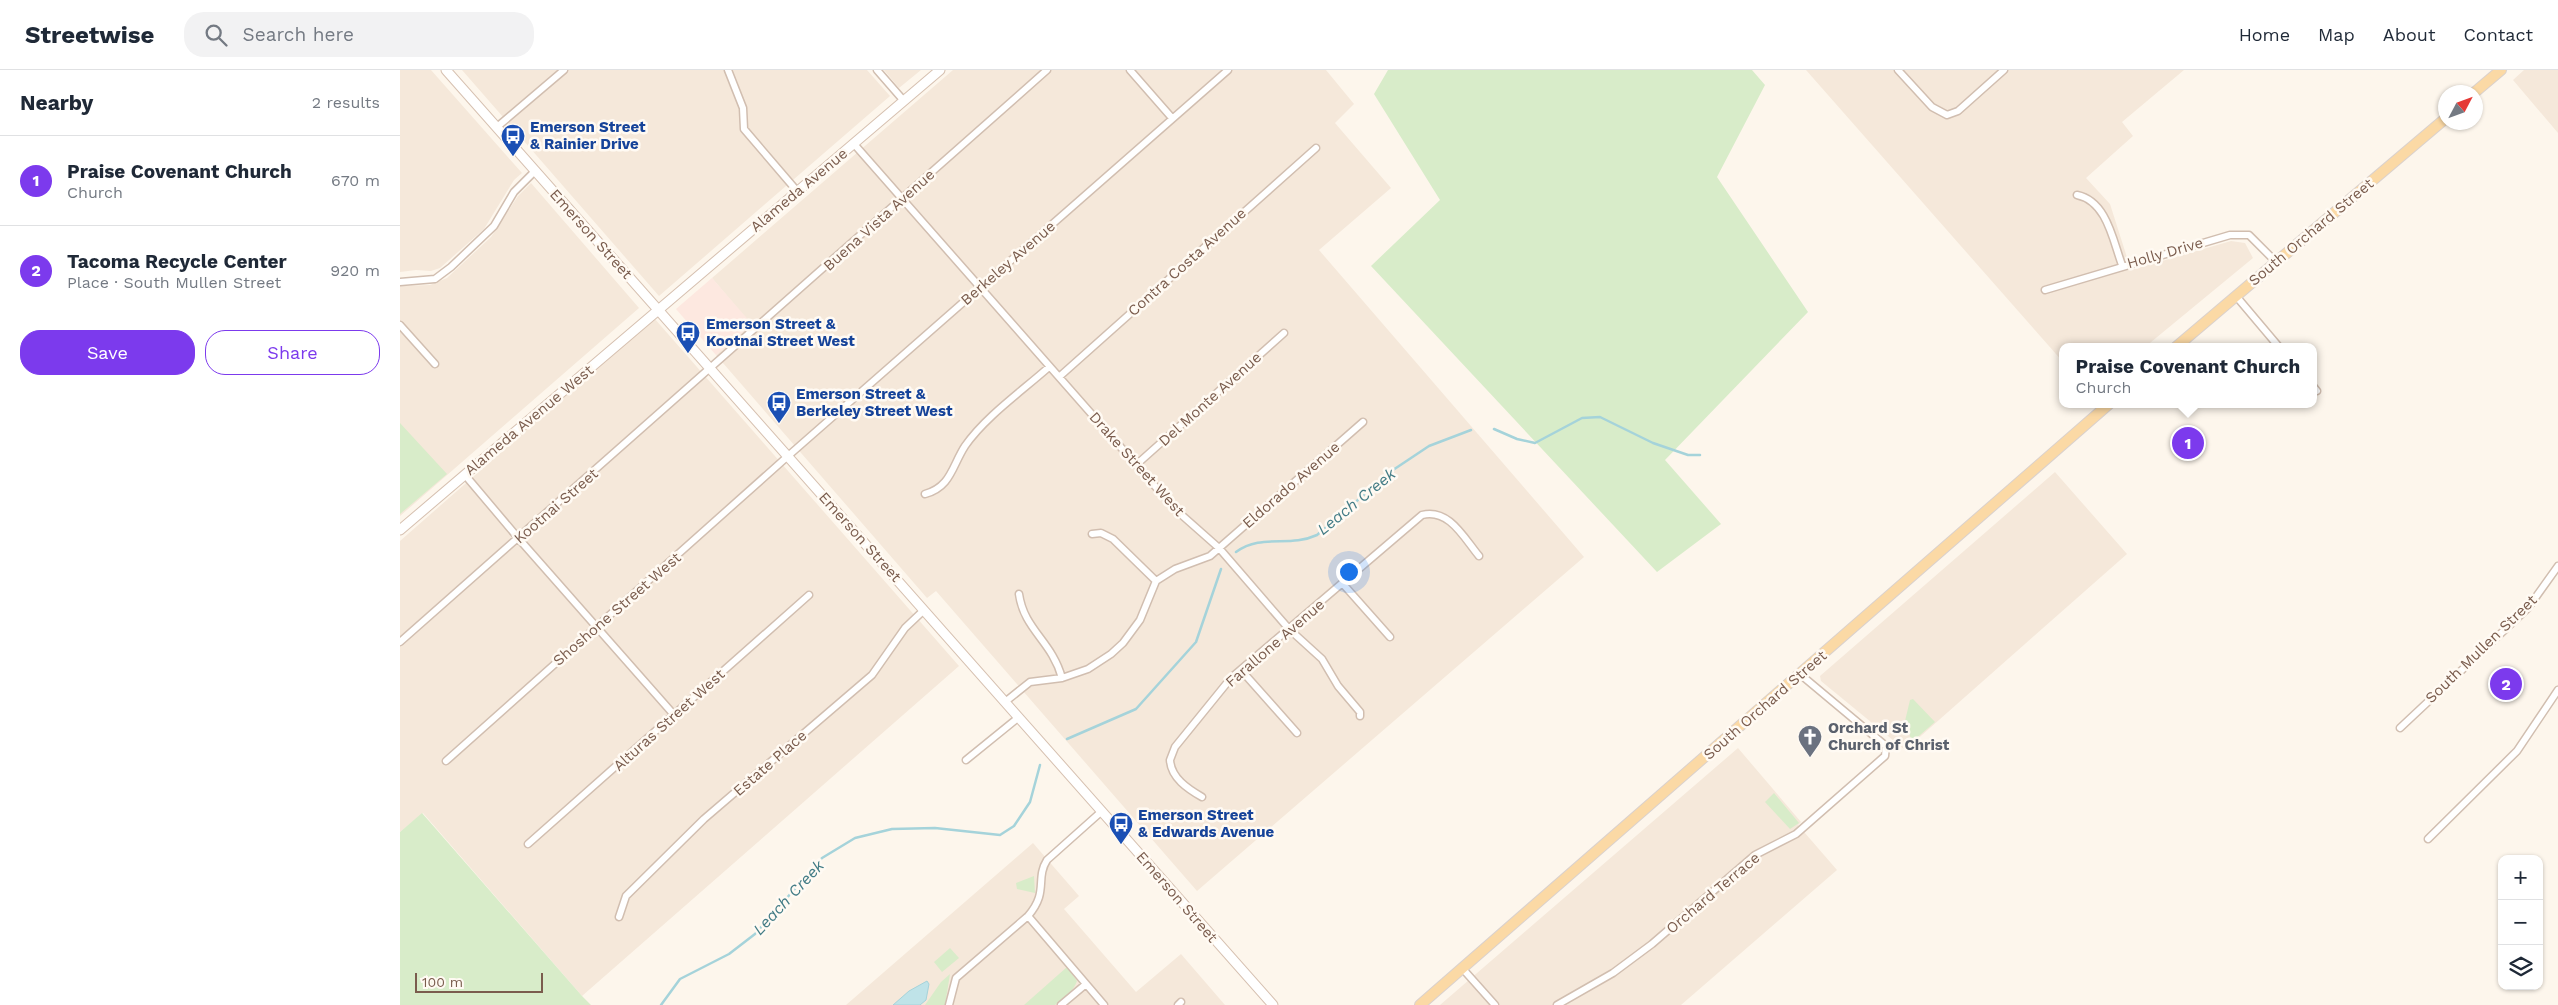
<!DOCTYPE html>
<html lang="en">
<head>
<meta charset="utf-8">
<style>
  body { margin:0; font-family:"Work Sans",sans-serif; background:#f2f2f3; color:#1f2937 }
  .controls { position:absolute; right:15px; bottom:15px; display:grid; overflow:hidden; border-radius:10px; box-shadow:0 1px 4px #0004 }
  .controls button { width:45px; height:45px; display:grid; place-items:center; padding:0; border:0; border-bottom:1px solid #e0e1e3; background:#fff; color:#1f2937; font:25px sans-serif }
  .compass { position:absolute; left:2038px; top:15px; width:45px; height:45px; border-radius:50%; background:#fff; box-shadow:0 1px 4px #0004; rotate:49deg }
  .scale { position:absolute; left:15px; bottom:12px; width:128px; box-sizing:border-box; padding-left:5px; border:2px solid #7a5c4d; border-top:0; font-size:14px; line-height:18px; white-space:nowrap; color:#7a5c4d; -webkit-text-stroke:4px #fffaf3; paint-order:stroke }
  .you { position:absolute; left:948px; top:501px; width:18px; height:18px; margin:-12px; border:4px solid #fff; border-radius:50%; background:#1a73e8; box-shadow:0 0 0 8px #1a73e833 }
  .badge { display:grid; place-items:center; width:32px; height:32px; border-radius:50%; background:#7c3aed; color:#fff; font-size:16px; font-weight:700 }
  .pin { position:absolute; translate:-50% -50%; border:2px solid #fff; box-shadow:0 1px 5px #0006 }
  .popup { position:absolute; left:1659px; top:273px; width:258px; height:65px; box-sizing:border-box; display:grid; place-content:center; border-radius:10px; background:#fff; filter:drop-shadow(0 1px 4px #0005); font-size:16px; white-space:nowrap; color:#747a83 }
  .popup b { font-size:19px; color:#1f2937 }
  .popup::after { content:''; position:absolute; left:50%; top:100%; margin-left:-10px; border:10px solid transparent; border-top-color:#fff }
  .list { margin:0; padding:0; list-style:none }
  h2 { display:flex; justify-content:space-between; align-items:center; height:65px; margin:0; padding:0 20px; font-size:21px }
  h2 small { font-size:16px; font-weight:400; color:#747a83 }
  .list li { display:grid; grid-template-columns:32px 1fr auto; gap:15px; align-items:center; box-sizing:border-box; height:90px; padding:0 20px; border-top:1px solid #e0e1e3 }
  .list b { display:block; font-size:19px; white-space:nowrap }
  .list p { margin:0; font-size:16px; white-space:nowrap; color:#747a83 }
  .list em { font-size:16px; font-style:normal; color:#747a83 }
  .actions { display:flex; gap:10px; padding:15px 20px }
  .actions a { flex:1; padding:11px 0; border:1px solid #7c3aed; border-radius:20px; text-align:center; font-size:18px; color:#7c3aed }
  .actions .main { background:#7c3aed; color:#fff }
  .icon { flex:none; width:28px; height:28px; fill:none; stroke:currentColor; stroke-width:2; stroke-linecap:round; stroke-linejoin:round }
  .map { position:relative; flex:none; width:2158px; height:935px; overflow:hidden }
  header { display:flex; align-items:center; gap:30px; box-sizing:border-box; height:70px; padding:0 25px; background:#fff; border-bottom:1px solid #e0e1e3 }
  header strong { font-size:24px }
  nav { display:flex; gap:28px; margin-inline-start:auto; font-size:18px }
  .search { width:350px; height:45px; background:#f2f2f3; display:flex; align-items:center; gap:12px; box-sizing:border-box; padding:0 18px; border-radius:20px; color:#747a83; font-size:19px }
  main { display:flex }
  aside { flex:1; background:#fff }
  .map>svg:first-child { display:block }
  .residential { fill:#f5e8da }
  .commercial { fill:#fde8e0 }
  .green { fill:#d8ecc9 }
  .water { fill:#bfe3e8; stroke:#a5d3da }
  .lines { fill:none; stroke-linecap:round; stroke-linejoin:round }
  .stream { stroke:#a5d3da; stroke-width:2.5 }
  .street-casing { stroke:#d1beb0; stroke-width:9 }
  .secondary-casing { stroke:#d6c0b0; stroke-width:11 }
  .primary-casing { stroke:#dad1cd; stroke-width:12 }
  .street { stroke:#fff; stroke-width:6 }
  .secondary { stroke:#fff; stroke-width:9 }
  .primary { stroke:#fbd9a5; stroke-width:10 }
  .labels { text-anchor:middle; stroke-width:5; stroke-linejoin:round; paint-order:stroke }
  .transit-label { font-size:15px; font-weight:bold; fill:#164399; stroke:#fffaf3; text-anchor:start }
  .street-label { font-size:15px; fill:#7a5c4d; stroke:#fffaf3 }
  .worship-label { font-size:15px; font-weight:bold; fill:#5b616d; stroke:#fffaf3; text-anchor:start }
  .water-label { font-size:16px; font-style:italic; fill:#437c86; stroke:#fffaf3 }
</style>
</head>
<body>
<header>
<strong>Streetwise</strong>
<div class="search"><svg class="icon" aria-label="search" viewBox="0 0 24 24"><circle cx="10" cy="10" r="6"/><path d="M15 15l6 6"/></svg>Search here</div>
<nav><a>Home</a><a>Map</a><a>About</a><a>Contact</a></nav>
</header>
<main>
<aside>
<h2>Nearby<small>2 results</small></h2>
<ul class="list">
<li><span class="badge">1</span><div><b>Praise Covenant Church</b><p>Church</p></div><em>670 m</em></li>
<li><span class="badge">2</span><div><b>Tacoma Recycle Center</b><p>Place · South Mullen Street</p></div><em>920 m</em></li>
</ul>
<div class="actions"><a class="main">Save</a><a>Share</a></div>
</aside>
<div class="map">
<svg width="2158" height="935" viewBox="0 0 2158 935">
  <rect width="100%" height="100%" fill="#fdf6ec"/>
  <!-- residential -->
  <path class="residential" d="M 0,0 L 31,0 L 122,103 L 114,110 L 84,159 L 40,198 L 31,201 L 16,200 L 0,202 Z
    M 62,0 L 467,0 L 490,26 L 259,226 Z
    M 484,0 L 521,0 L 499,18 Z
    M 553,0 L 926,0 L 954,34 L 935,53 L 991,118 L 919,180 L 1184,487 L 797,821 L 536,521 L 527,528 L 316,285 L 351,254 L 312,208 Z
    M 1406,0 L 1784,0 L 1722,52 L 1733,66 L 1686,108 L 1710,134 L 1731,200 L 1831,171 L 1845,173 L 1853,188 L 1745,277 L 1663,277 L 1663,292 Z
    M 2124,0 L 2158,0 L 2158,63 L 2113,10 Z
    M 131,113 L 239,238 L 0,446 L 0,216 L 30,215 L 47,208 L 91,167 L 118,126 Z
    M 254,248 L 559,596 L 182,926 L 23,743 L 0,762 L 0,471 Z
    M 1655,402 L 1727,484 L 1505,680 L 1421,611 L 1420,606 Z
    M 1338,678 L 1401,752 L 1398,755 L 1437,800 L 1281,935 L 1040,935 Z
    M 633,773 L 679,826 L 664,839 L 736,922 L 781,884 L 825,935 L 446,935 Z"/>
  <!-- commercial -->
  <path class="commercial" d="M 312,208 L 352,254 L 316,285 L 276,239 Z"/>
  <!-- green -->
  <path class="green" d="M 988,0 L 1352,0 L 1365,15 L 1317,107 L 1408,242 L 1265,390 L 1321,454 L 1257,502 L 971,196 L 1040,130 L 974,24 Z
    M 0,353 L 47,404 L 0,444 Z
    M 1513,629 L 1535,652 L 1512,672 L 1505,651 L 1510,630 Z
    M 1374,723 L 1399,753 L 1390,759 L 1365,732 Z
    M 22,743 L 182,926 L 191,935 L 0,935 L 0,762 Z
    M 634,806 L 635,823 L 617,819 L 616,813 Z
    M 550,878 L 559,888 L 542,902 L 534,892 Z
    M 667,897 L 677,911 C 674,921 663,928 655,935 L 624,935 Z
    M 550,904 L 545,935 L 525,935 L 541,912 Z"/>
  <!-- water -->
  <path class="water" d="M 527,911 L 529,914 L 526,930 L 520,935 L 493,935 L 509,921 Z"/>
  <g class="lines">
    <!-- stream -->
    <path class="stream" d="M 1094,359 L 1117,369 L 1135,373 L 1182,348 L 1200,347 L 1253,373 L 1288,385 L 1300,385
      M 836,482 C 862,463 889,478 917,465 L 993,400 L 1029,376 L 1071,360
      M 667,669 L 736,639 L 796,572 L 821,499
      M 261,935 L 280,909 L 329,884 L 355,864 L 422,788 L 455,768 L 492,759 L 535,758 L 600,765 L 614,756 L 630,732 L 640,695"/>
    <defs>
      <path id="street" d="M 328,0 L 343,38 L 344,59 L 397,121
        M 477,0 L 504,31
        M 730,0 L 772,48
        M 1498,0 L 1532,37 L 1547,45 L 1558,41 L 1604,0
        M 97,57 L 164,0
        M 454,74 L 776,440 L 819,478 L 889,559 L 922,589 L 938,616 L 960,642 L 960,646
        M 1677,125 C 1707,131 1713,171 1722,195
        M 0,212 L 35,209 L 51,197 L 94,156 L 114,122 L 135,101
        M 1645,220 L 1830,165 L 1849,165 L 1876,192
        M 1836,226 L 1879,277
        M 0,255 L 35,294
        M 659,307 L 916,78
        M 1913,316 L 1917,321
        M 736,395 L 884,263
        M 65,405 L 119,469 L 275,646
        M 525,424 C 551,417 552,396 565,376 C 585,347 622,321 649,297
        M 692,464 L 701,463 L 713,469 L 756,511
        M 943,514 L 990,567
        M 619,524 C 624,560 652,571 662,608
        M 0,572 L 647,0
        M 841,600 L 897,663
        M 605,632 L 630,612 L 662,608 L 688,599 L 711,584 L 723,573 L 740,550 L 756,511 L 775,499 L 810,486 L 963,352
        M 2000,658 L 2128,538 L 2158,496
        M 566,690 L 619,647
        M 46,691 L 388,386 L 828,0
        M 802,727 C 788,719 771,708 770,690 L 775,677 L 831,608 L 1022,445 C 1049,438 1064,468 1079,486
        M 2028,769 L 2117,681 L 2158,620
        M 128,774 L 409,525
        M 628,846 L 704,935
        M 219,847 L 226,826 L 304,749 L 472,605 L 505,558 L 524,540
        M 1062,898 L 1095,935
        M 549,935 L 556,908 L 628,846 C 649,822 635,809 647,790 L 702,741
        M 661,935 L 686,914
        M 778,935 L 781,932
        M 1157,935 L 1213,903 L 1252,874 L 1355,785 L 1396,764 L 1485,686 L 1486,676 L 1401,605"/>
      <path id="secondary" d="M 46,0 L 873,935
        M 0,460 L 540,0"/>
      <path id="primary" d="M 2075,22 L 2101,0
        M 1776,277 L 2046,48
        M 1020,935 L 1709,334"/>
    </defs>
    <!-- street casing -->
    <use href="#street" class="street-casing"/>
    <!-- secondary casing -->
    <use href="#secondary" class="secondary-casing"/>
    <!-- primary casing -->
    <use href="#primary" class="primary-casing"/>
    <!-- street -->
    <use href="#street" class="street"/>
    <!-- secondary -->
    <use href="#secondary" class="secondary"/>
    <!-- primary -->
    <use href="#primary" class="primary"/>
  </g>
  <!-- icons -->
  <defs>
    <symbol id="bus-pin" viewBox="-11 -11 22 30"><path d="M0 17L-7.5 6A9.5 9.5 0 1 1 7.5 6Z" fill="#1a4fb4" stroke="#fffaf3"/><path d="M-5-6H5V4H4V6H2V4H-2V6H-4V4H-5ZM-3.5-4V0h7V-4ZM-3.5 1.2v1.5H-2V1.2ZM2 1.2v1.5H3.5V1.2Z" fill="#fff"/></symbol>
    <symbol id="church-pin" viewBox="-11 -11 22 30"><path d="M0 17L-7.5 6A9.5 9.5 0 1 1 7.5 6Z" fill="#6b7280" stroke="#fffaf3"/><path d="M-1.2-6h2.4v3.5h3.3v2.4h-3.3V6h-2.4V-.1h-3.3v-2.4h3.3Z" fill="#fff"/></symbol>
  </defs>
  <g fill-rule="evenodd">
    <use href="#bus-pin" x="99" y="52" width="28" height="38"/>
    <use href="#bus-pin" x="274" y="249" width="28" height="38"/>
    <use href="#bus-pin" x="365" y="319" width="28" height="38"/>
    <use href="#church-pin" x="1396" y="653" width="28" height="38"/>
    <use href="#bus-pin" x="707" y="740" width="28" height="38"/>
  </g>
  <g class="labels">
    <!-- transit labels -->
    <g class="transit-label">
      <text x="130" y="62">Emerson Street<tspan x="130" dy="17">&amp; Rainier Drive</tspan></text>
      <text x="306" y="259">Emerson Street &amp;<tspan x="306" dy="17">Kootnai Street West</tspan></text>
      <text x="396" y="329">Emerson Street &amp;<tspan x="396" dy="17">Berkeley Street West</tspan></text>
      <text x="738" y="750">Emerson Street<tspan x="738" dy="17">&amp; Edwards Avenue</tspan></text>
    </g>
    <!-- street labels -->
    <g class="street-label">
      <text transform="translate(399 120) rotate(-40)" y="5">Alameda Avenue</text>
      <text transform="translate(479 150) rotate(-42)" y="5">Buena Vista Avenue</text>
      <text transform="translate(1911 162) rotate(-40)" y="5">South Orchard Street</text>
      <text transform="translate(191 164) rotate(48)" y="5">Emerson Street</text>
      <text transform="translate(1765 183) rotate(-16)" y="5">Holly Drive</text>
      <text transform="translate(787 192) rotate(-42)" y="5">Contra Costa Avenue</text>
      <text transform="translate(608 193) rotate(-41)" y="5">Berkeley Avenue</text>
      <text transform="translate(810 329) rotate(-42)" y="5">Del Monte Avenue</text>
      <text transform="translate(129 350) rotate(-40)" y="5">Alameda Avenue West</text>
      <text transform="translate(737 394) rotate(48)" y="5">Drake Street West</text>
      <text transform="translate(891 415) rotate(-41)" y="5">Eldorado Avenue</text>
      <text transform="translate(156 436) rotate(-41)" y="5">Kootnai Street</text>
      <text transform="translate(460 467) rotate(48)" y="5">Emerson Street</text>
      <text transform="translate(217 539) rotate(-41)" y="5">Shoshone Street West</text>
      <text transform="translate(875 573) rotate(-41)" y="5">Farallone Avenue</text>
      <text transform="translate(2081 579) rotate(-44)" y="5">South Mullen Street</text>
      <text transform="translate(1365 635) rotate(-41)" y="5">South Orchard Street</text>
      <text transform="translate(269 650) rotate(-42)" y="5">Alturas Street West</text>
      <text transform="translate(370 693) rotate(-41)" y="5">Estate Place</text>
      <text transform="translate(1313 823) rotate(-40)" y="5">Orchard Terrace</text>
      <text transform="translate(777 827) rotate(49)" y="5">Emerson Street</text>
    </g>
    <!-- worship labels -->
    <g class="worship-label">
      <text x="1428" y="663">Orchard St<tspan x="1428" dy="17">Church of Christ</tspan></text>
    </g>
    <!-- water labels -->
    <g class="water-label">
      <text transform="translate(956 431) rotate(-39)" y="6">Leach Creek</text>
      <text transform="translate(388 827) rotate(-47)" y="6">Leach Creek</text>
    </g>
  </g>
</svg>
<div class="controls">
<button>+</button>
<button>−</button>
<button><svg class="icon" aria-label="layers" viewBox="0 0 24 24"><path d="M12 4l9 5-9 5-9-5zM3 14l9 5 9-5"/></svg></button>
</div>
<svg class="compass" viewBox="-18 -18 36 36"><path d="M0-13l5 13h-10z" fill="#e53935"/><path d="M0 13l5-13h-10z" fill="#747a83"/></svg>
<div class="scale">100 m</div>
<div class="you"></div>
<div class="pin badge" style="left:1788px;top:373px">1</div>
<div class="popup"><b>Praise Covenant Church</b>Church</div>
<div class="pin badge" style="left:2106px;top:614px">2</div>
</div>
</main>
</body>
</html>
